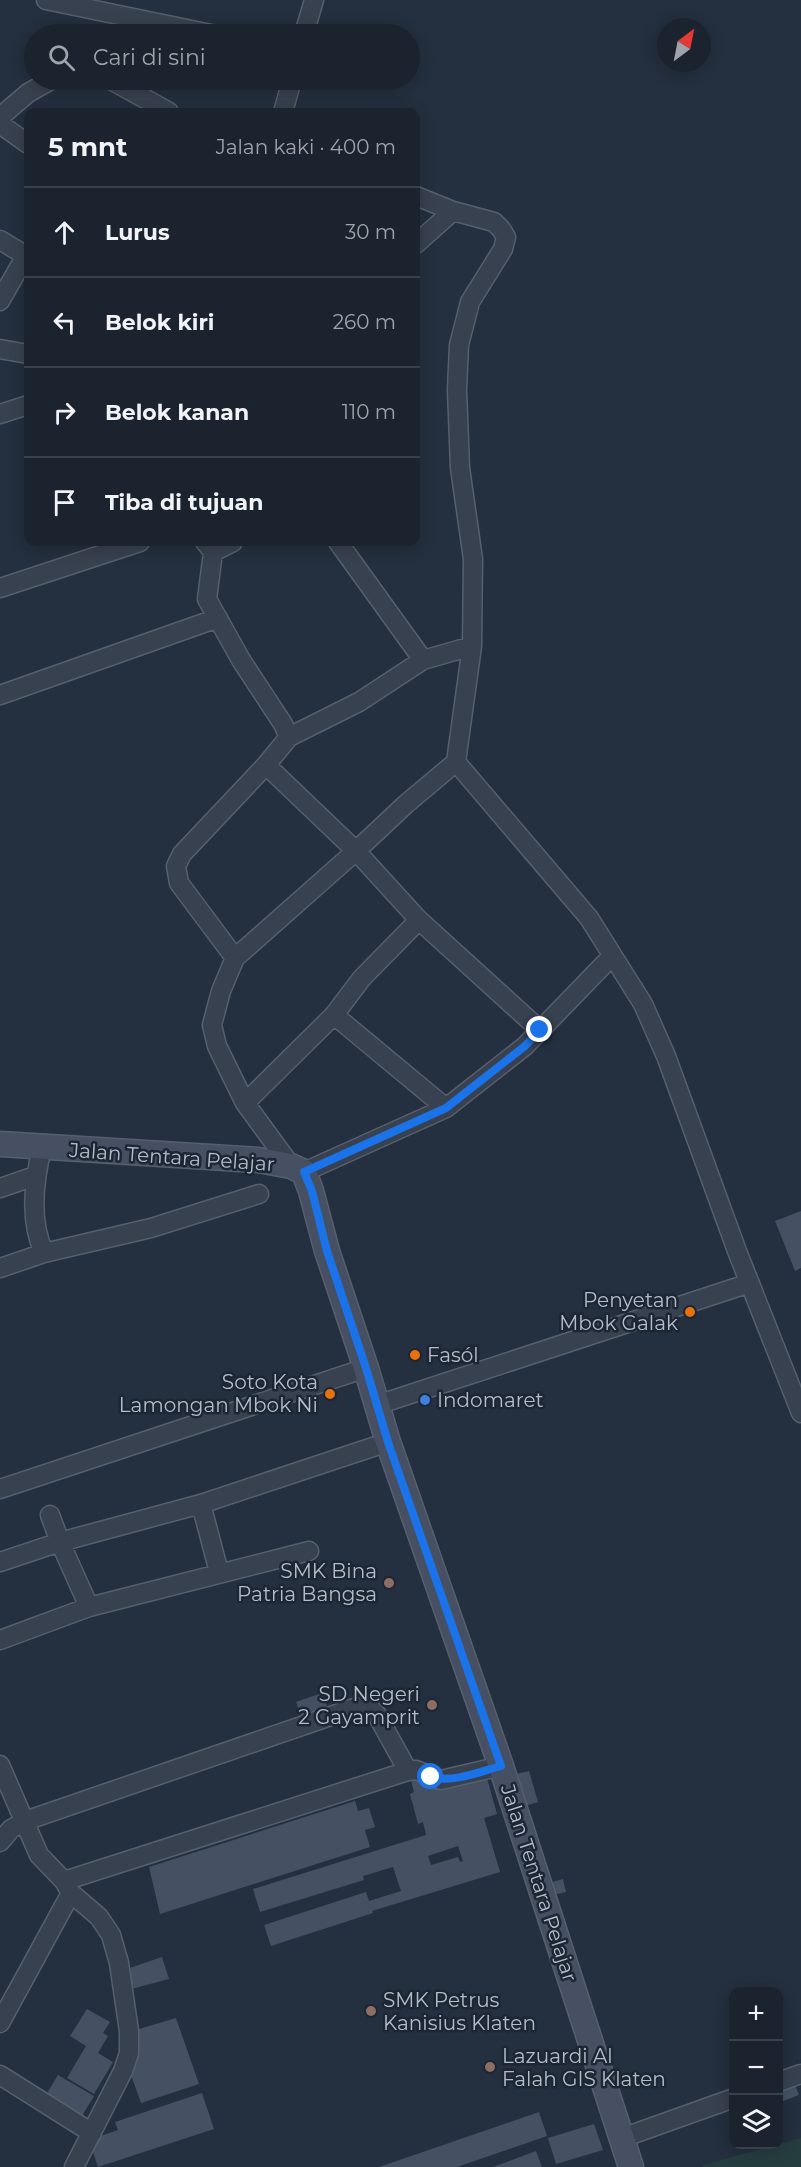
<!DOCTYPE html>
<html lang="id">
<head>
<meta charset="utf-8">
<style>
  body { margin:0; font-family:Montserrat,sans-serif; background:#242b37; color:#f1f3f6 }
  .controls { position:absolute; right:18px; bottom:18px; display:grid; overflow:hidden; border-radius:12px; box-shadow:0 3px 15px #0003 }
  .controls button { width:54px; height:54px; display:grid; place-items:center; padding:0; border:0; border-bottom:2px solid #39404b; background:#1b232f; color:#f1f3f6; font:30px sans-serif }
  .compass { position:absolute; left:657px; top:18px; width:54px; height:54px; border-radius:50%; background:#1b232f; box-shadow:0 3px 15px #0003; rotate:32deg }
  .stop { position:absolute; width:18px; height:18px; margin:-14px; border:4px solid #1a73e8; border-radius:50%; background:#fff }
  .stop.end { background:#1a73e8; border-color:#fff; box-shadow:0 2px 6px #0008 }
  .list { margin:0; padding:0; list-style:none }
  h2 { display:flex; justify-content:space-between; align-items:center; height:78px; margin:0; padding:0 24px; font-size:26px }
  h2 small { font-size:20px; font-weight:400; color:#a0a4aa }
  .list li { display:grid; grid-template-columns:39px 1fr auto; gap:18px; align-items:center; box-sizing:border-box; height:90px; padding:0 24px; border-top:2px solid #39404b }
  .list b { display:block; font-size:22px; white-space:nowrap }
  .list em { font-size:20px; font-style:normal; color:#a0a4aa }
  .icon { flex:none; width:33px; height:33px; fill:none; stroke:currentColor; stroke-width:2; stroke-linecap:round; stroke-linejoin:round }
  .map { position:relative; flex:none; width:801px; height:2167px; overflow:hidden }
  .search { position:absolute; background:#1b232f; box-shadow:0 3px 15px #0003; left:24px; top:24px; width:396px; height:66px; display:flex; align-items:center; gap:15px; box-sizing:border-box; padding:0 21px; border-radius:33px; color:#a0a4aa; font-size:22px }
  .panel { position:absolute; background:#1b232f; box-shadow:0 3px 15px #0003; left:24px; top:108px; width:396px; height:438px; border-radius:12px }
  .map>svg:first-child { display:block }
  .green { fill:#263d40 }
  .building { fill:#455163; fill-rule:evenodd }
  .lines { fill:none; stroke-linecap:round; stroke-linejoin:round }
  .street-casing { stroke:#565f6d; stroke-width:21 }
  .secondary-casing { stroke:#565f6d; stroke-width:27 }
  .street { stroke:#38414f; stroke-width:18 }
  .secondary { stroke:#465062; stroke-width:24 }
  .route { stroke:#1a73e8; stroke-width:8 }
  .food-dot { fill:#e8710a; stroke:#1d2634; stroke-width:2 }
  .shop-dot { fill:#3f7fe0; stroke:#1d2634; stroke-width:2 }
  .education-dot { fill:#8d6e63; stroke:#1d2634; stroke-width:2 }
  .labels { text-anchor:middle; stroke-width:5; stroke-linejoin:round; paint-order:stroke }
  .street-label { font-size:20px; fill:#b4bcca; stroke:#1d2634 }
  .poi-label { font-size:20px; fill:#b4bcca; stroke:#1d2634; text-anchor:end }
</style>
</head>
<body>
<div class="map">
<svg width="801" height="2167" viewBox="0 0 801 2167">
  <rect width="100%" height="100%" fill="#242f3f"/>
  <!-- green -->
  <path class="green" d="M 801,2138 L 801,2167 L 703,2167 L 703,2165 Z"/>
  <!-- building -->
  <path class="building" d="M 801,1211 L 801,1268 L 795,1271 L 775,1221 Z
    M 322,1693 L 330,1715 L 304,1724 L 296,1702 Z
    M 485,1771 L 497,1814 L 484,1818 L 500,1872 L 372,1911 L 373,1913 L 271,1946 L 264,1925 L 366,1892 L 369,1901 L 401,1891 L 393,1867 L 363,1876 L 364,1880 L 260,1912 L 253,1889 L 426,1835 L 423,1822 L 418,1824 L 410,1794 L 414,1792 L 410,1776 L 421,1772 L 428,1787 ZM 458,1846 L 463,1861 L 460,1862 L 458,1857 L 431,1865 L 428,1856 Z
    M 529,1771 L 538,1802 L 525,1806 L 516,1774 Z
    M 355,1801 L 358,1811 L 369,1808 L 375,1827 L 365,1830 L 370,1847 L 160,1914 L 149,1867 Z
    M 563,1879 L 566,1892 L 553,1895 L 549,1883 Z
    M 162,1957 L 169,1979 L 124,1991 L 121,1971 Z
    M 87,2009 L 110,2022 L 103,2033 L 108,2036 L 98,2053 L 113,2062 L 94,2094 L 67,2078 L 86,2046 L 70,2036 Z
    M 176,2018 L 199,2084 L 141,2103 L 126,2061 L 129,2032 Z
    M 58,2075 L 94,2096 L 79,2121 L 43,2100 Z
    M 792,2078 L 799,2095 L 778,2103 L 778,2084 Z
    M 202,2093 L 214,2129 L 98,2167 L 89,2140 L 118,2130 L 115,2122 Z
    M 539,2112 L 547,2136 L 457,2167 L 379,2167 Z
    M 594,2124 L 603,2150 L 556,2164 L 548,2138 Z
    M 536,2151 L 542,2167 L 493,2167 Z"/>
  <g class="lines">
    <defs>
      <path id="street" d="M 46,0 L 211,34
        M 304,34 L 314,0
        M 111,80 L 169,112
        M 283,112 L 292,80
        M 0,117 L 28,93 L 51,80
        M 0,124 L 28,144
        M 416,196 L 453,211 L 494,222 L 501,229 L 506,237 L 503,249 L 470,302 L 459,345 L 457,390 L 460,468 L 473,559 L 472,646 L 456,762 L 589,918 L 643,1004 L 666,1056 L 737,1251 L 801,1413
        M 0,240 L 28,257
        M 416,244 L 453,211
        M 0,301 L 28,252
        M 0,349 L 28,354
        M 0,414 L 28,405
        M 205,542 L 213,552 L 207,599 L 241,660 L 283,724 L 289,737 L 266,765 L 182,854 L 176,866 L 179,883 L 235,958 L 221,991 L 212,1025 L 217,1046 L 245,1103 L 291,1166
        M 338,542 L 423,660
        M 213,552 L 233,542
        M 0,588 L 140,542
        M 0,695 L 218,618
        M 289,737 L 359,702 L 423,660 L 472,646
        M 266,765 L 356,851 L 419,920 L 540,1030
        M 235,958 L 356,851 L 406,804 L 456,762
        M 334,1015 L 446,1108
        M 245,1103 L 334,1015 L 362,978 L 419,920
        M 42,1147 C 34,1182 29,1220 44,1253
        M 304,1172 L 446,1108 L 525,1046 L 612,956
        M 0,1188 L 35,1176
        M 0,1268 L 44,1253 L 151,1228 L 259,1194
        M 377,1405 L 750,1283
        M 0,1489 L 366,1368
        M 201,1504 L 219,1572
        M 50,1515 L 60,1542 L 89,1607
        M 0,1562 L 60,1542 L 201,1504 L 388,1442
        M 0,1640 L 89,1607 L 309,1551
        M 0,1765 L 39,1855 L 64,1881 L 71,1893 L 99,1917 L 111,1935 L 119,1963 L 129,2031 L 129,2053 L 123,2071 L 74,2167
        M 0,1842 L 11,1829 L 25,1821 L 357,1707 L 372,1710 L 377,1715 L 408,1771
        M 64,1881 L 408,1771 L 416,1770 L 441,1780 L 501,1766
        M 0,2023 L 71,1893
        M 0,2075 L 92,2133
        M 778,2082 L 801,2074
        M 622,2138 L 734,2098"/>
      <path id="secondary" d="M 0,1144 L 258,1160 L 291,1166 L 304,1172 L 311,1191 L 327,1251 L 366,1368 L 388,1442 L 501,1766 L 631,2167"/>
    </defs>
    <!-- street casing -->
    <use href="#street" class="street-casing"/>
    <!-- secondary casing -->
    <use href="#secondary" class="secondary-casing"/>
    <!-- street -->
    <use href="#street" class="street"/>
    <!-- secondary -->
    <use href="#secondary" class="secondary"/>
  </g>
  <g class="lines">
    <!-- route -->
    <path class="route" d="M 431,1777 C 453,1783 479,1772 501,1766 L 388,1442 L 366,1368 L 327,1251 L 312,1191 L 304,1172 L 446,1108 L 525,1046 L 540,1030"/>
  </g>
  <!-- markers -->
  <g class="food-dot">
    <circle cx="690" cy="1312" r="6"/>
    <circle cx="415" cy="1355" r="6"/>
    <circle cx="330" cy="1394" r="6"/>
  </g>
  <circle class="shop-dot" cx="425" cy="1400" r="6"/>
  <g class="education-dot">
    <circle cx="389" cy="1583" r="6"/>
    <circle cx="432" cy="1705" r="6"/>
    <circle cx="371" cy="2011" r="6"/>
    <circle cx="490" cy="2067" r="6"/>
  </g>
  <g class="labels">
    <!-- street labels -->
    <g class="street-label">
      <text transform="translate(172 1157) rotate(4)" y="7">Jalan Tentara Pelajar</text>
      <text transform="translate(539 1883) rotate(72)" y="7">Jalan Tentara Pelajar</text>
    </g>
    <!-- poi labels -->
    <g class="poi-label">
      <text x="678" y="1307">Penyetan<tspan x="678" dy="23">Mbok Galak</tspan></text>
      <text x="427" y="1362" text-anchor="start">Fasól</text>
      <text x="318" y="1389">Soto Kota<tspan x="318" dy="23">Lamongan Mbok Ni</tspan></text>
      <text x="437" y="1407" text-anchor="start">Indomaret</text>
      <text x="377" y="1578">SMK Bina<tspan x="377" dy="23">Patria Bangsa</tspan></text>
      <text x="420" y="1701">SD Negeri<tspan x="420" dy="23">2 Gayamprit</tspan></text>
      <text x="383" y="2007" text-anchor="start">SMK Petrus<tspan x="383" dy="23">Kanisius Klaten</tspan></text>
      <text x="502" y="2063" text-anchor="start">Lazuardi Al<tspan x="502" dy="23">Falah GIS Klaten</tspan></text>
    </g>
  </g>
</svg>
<div class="controls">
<button>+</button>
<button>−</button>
<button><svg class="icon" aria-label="layers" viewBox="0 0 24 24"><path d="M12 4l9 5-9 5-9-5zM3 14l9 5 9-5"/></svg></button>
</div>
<svg class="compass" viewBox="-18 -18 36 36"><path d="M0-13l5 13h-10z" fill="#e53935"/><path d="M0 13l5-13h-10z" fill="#a0a4aa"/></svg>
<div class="stop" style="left:431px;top:1777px"></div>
<div class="stop end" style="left:540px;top:1030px"></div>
<div class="search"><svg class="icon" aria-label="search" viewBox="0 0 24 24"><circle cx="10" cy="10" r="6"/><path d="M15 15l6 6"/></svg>Cari di sini</div>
<section class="panel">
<h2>5 mnt<small>Jalan kaki · 400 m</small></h2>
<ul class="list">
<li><svg class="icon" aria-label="ahead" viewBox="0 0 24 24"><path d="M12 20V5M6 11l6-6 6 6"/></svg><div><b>Lurus</b></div><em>30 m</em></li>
<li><svg class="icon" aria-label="left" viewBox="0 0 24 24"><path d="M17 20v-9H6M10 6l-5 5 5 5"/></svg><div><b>Belok kiri</b></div><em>260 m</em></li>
<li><svg class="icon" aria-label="right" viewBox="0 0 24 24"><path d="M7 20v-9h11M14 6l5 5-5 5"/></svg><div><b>Belok kanan</b></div><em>110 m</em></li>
<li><svg class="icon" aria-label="arrive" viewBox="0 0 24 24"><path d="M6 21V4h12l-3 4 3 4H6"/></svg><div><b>Tiba di tujuan</b></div></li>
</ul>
</section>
</div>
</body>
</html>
